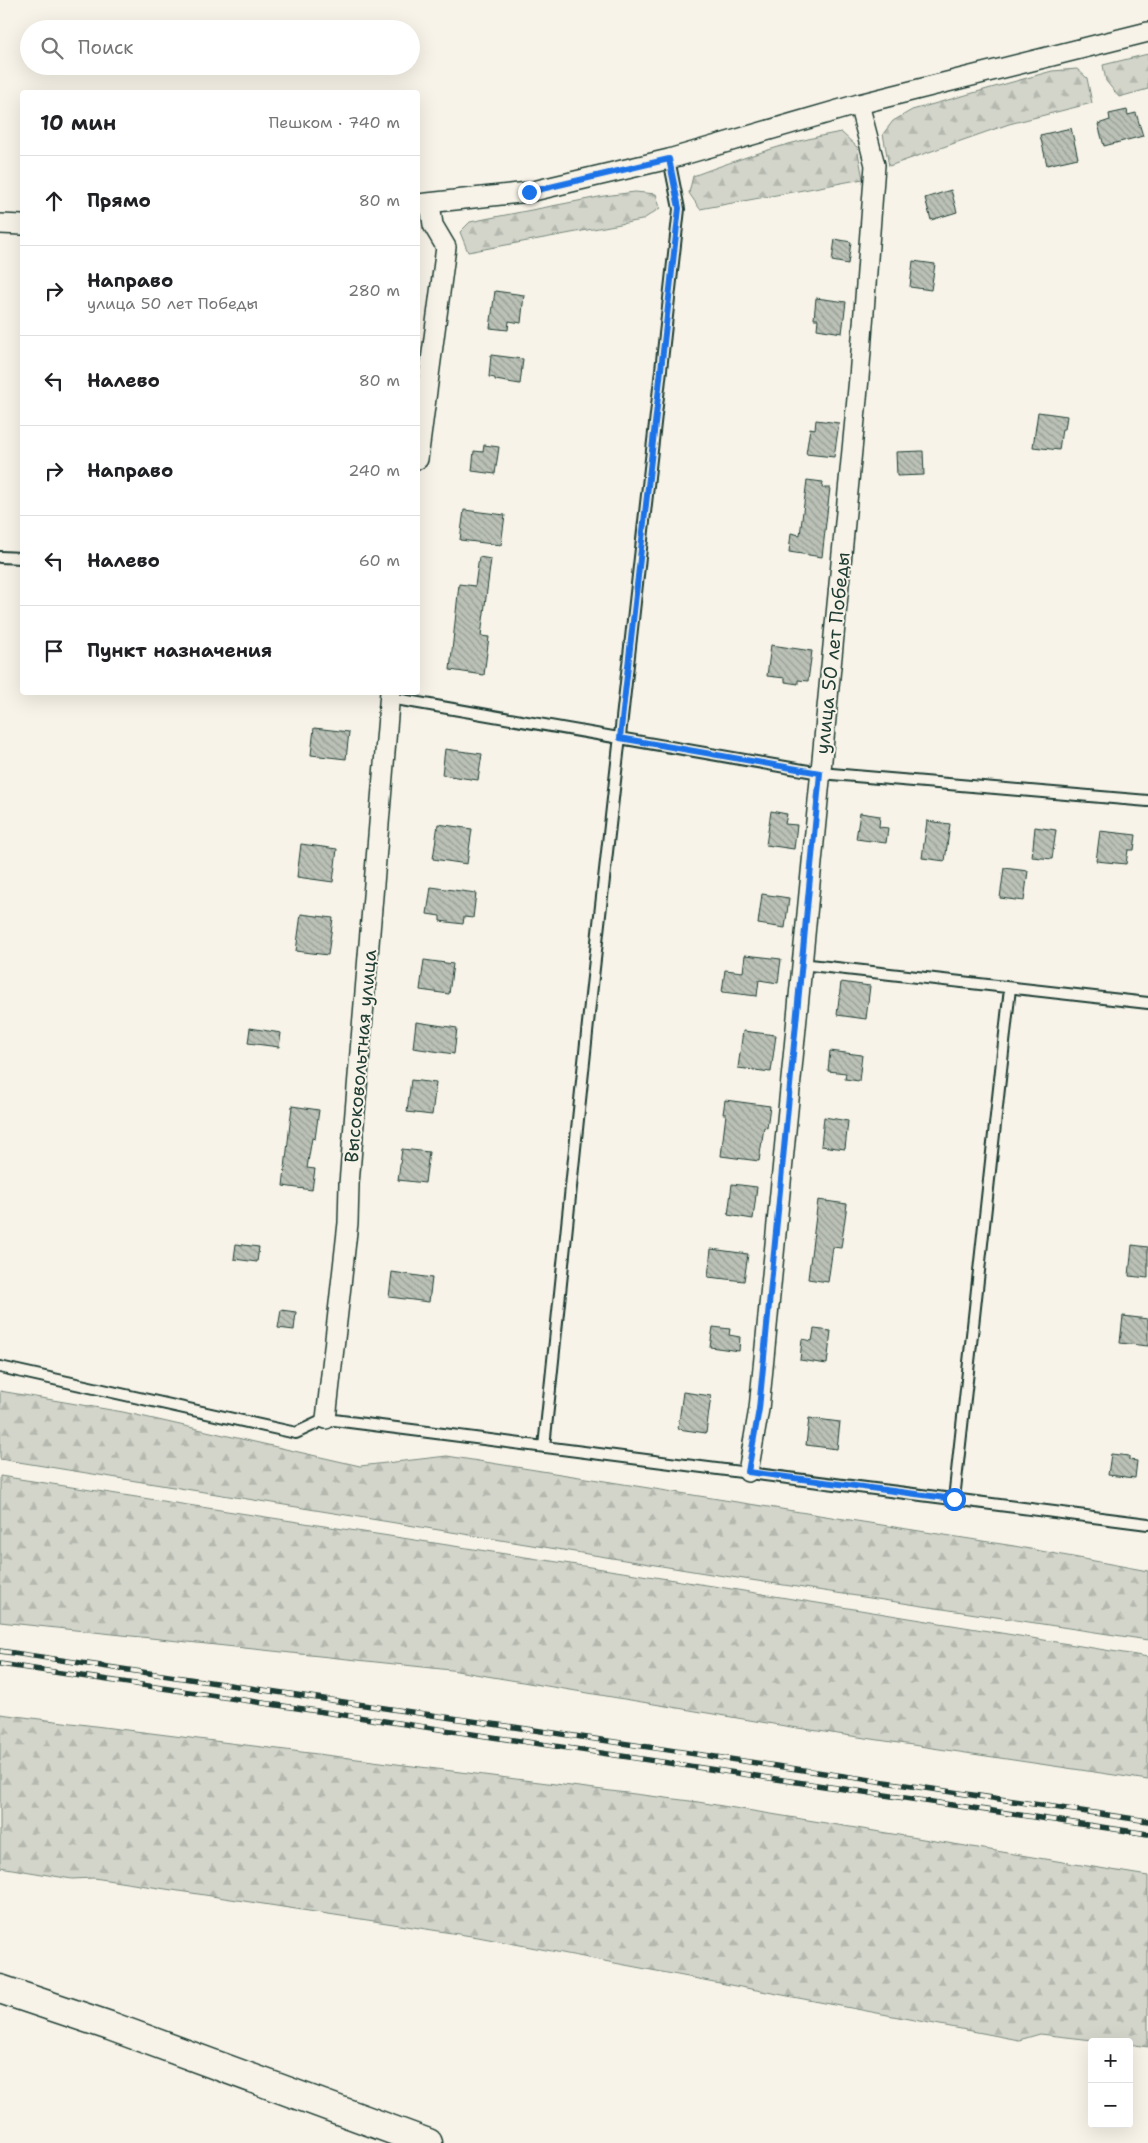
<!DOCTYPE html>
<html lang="ru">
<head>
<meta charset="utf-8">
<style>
  body { margin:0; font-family:"Shantell Sans",sans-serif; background:#f6f6f6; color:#202124 }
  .controls { position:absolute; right:15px; bottom:15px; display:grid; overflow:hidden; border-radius:5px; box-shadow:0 5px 20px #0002 }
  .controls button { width:45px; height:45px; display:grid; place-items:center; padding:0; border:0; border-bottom:1px solid #e0e0e0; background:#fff; color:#202124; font:25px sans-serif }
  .stop { position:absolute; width:15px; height:15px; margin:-11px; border:4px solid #1a73e8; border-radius:50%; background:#fff }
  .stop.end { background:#1a73e8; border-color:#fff; box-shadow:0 1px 5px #0008 }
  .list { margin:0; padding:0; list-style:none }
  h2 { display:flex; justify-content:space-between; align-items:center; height:65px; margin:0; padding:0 20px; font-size:21px }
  h2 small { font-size:16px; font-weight:400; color:#757577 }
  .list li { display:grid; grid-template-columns:32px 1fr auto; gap:15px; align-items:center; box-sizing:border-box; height:90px; padding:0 20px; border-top:1px solid #e0e0e0 }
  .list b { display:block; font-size:19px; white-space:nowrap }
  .list p { margin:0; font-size:16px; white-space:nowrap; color:#757577 }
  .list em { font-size:16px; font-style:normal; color:#757577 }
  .icon { flex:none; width:28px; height:28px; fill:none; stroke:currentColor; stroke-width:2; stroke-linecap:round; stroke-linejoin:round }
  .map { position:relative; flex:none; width:1148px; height:2143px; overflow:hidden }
  .search { position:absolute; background:#fff; box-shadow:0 5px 20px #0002; left:20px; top:20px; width:400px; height:55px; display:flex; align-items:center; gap:12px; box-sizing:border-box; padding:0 18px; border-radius:28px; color:#757577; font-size:19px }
  .panel { position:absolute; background:#fff; box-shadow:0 5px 20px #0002; left:20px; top:90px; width:400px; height:605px; border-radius:5px }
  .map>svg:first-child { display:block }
  .forest { fill:url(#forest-firs); stroke:#79897f }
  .building { fill:url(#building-back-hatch); stroke:#1f3d34 }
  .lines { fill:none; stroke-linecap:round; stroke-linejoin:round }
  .service-casing { stroke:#1f3d34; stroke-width:14 }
  .minor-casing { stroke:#1f3d34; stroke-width:22 }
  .secondary-casing { stroke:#1f3d34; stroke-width:31 }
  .service { stroke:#f7f3e8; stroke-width:10 }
  .minor { stroke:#f7f3e8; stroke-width:19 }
  .secondary { stroke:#f7f3e8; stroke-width:28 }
  .rail-casing { stroke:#1f3d34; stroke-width:5.5 }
  .rail { stroke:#f7f3e8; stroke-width:4; stroke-dasharray:11; stroke-linecap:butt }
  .route { stroke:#1a73e8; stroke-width:6 }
  .labels { text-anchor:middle; stroke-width:4; stroke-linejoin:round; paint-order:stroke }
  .street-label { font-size:19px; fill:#1f3d34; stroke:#f7f3e8 }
</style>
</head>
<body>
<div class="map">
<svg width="1148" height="2143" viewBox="0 0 1148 2143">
  <defs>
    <pattern id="forest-firs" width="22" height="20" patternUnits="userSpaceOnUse" patternTransform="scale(1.25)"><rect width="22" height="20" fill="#d3d5ca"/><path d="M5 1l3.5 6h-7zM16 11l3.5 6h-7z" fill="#b5b8ae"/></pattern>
    <pattern id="building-back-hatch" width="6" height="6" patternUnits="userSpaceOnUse" patternTransform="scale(1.25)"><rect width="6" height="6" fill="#bbc1b6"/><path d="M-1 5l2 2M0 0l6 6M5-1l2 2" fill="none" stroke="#979e95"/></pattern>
  </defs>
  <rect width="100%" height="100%" fill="#f7f3e8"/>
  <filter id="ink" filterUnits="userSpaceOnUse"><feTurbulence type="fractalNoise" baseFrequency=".02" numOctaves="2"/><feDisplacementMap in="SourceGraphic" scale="10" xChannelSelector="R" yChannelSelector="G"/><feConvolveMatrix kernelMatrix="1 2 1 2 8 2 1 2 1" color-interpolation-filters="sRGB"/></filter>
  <g filter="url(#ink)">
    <!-- forest -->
    <path class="forest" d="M 1148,54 L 1148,89 L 1119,97 L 1106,81 L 1103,65 Z
      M 1077,69 L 1087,78 L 1092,103 L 1009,124 L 889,166 L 883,134 L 893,121 L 912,110 L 1052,71 Z
      M 841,132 L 857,147 L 863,179 L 700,209 L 689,193 L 693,176 C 742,158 790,141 841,132 Z
      M 635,192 L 656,194 L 660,208 L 642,220 L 468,252 L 460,232 L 470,222 L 490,218 L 604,196 Z
      M 0,1391 L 123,1412 L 360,1466 L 447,1456 L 1014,1546 L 1148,1571 L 1148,1640 L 711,1574 L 0,1459 Z
      M 0,1476 L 713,1586 L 1148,1657 L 1148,1780 L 791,1727 L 451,1670 L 0,1622 Z
      M 0,1714 L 698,1802 L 1148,1876 L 1148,2047 L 1129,2044 L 1129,2042 L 1110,2042 L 1040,2034 L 1019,2040 L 478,1937 L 94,1878 L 72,1879 L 0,1867 Z"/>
    <!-- building -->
    <path class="building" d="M 1127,110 L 1128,115 L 1136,113 L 1143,136 L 1104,146 L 1098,124 L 1110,120 L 1109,114 Z
      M 1071,128 L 1078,158 L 1047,165 L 1040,135 Z
      M 951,190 L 957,212 L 931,220 L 925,198 Z
      M 835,239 L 851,242 L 848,264 L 832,261 Z
      M 913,261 L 935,264 L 931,290 L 910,287 Z
      M 495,291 L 524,295 L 521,323 L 509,321 L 508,330 L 490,328 Z
      M 816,298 L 846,302 L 842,333 L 817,329 L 818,319 L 814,319 Z
      M 491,355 L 523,359 L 520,384 L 495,380 L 495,378 L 489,377 Z
      M 1038,412 L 1067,416 L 1065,429 L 1062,429 L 1059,450 L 1033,447 Z
      M 816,420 L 839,423 L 834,457 L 806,454 L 810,428 L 815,429 Z
      M 484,445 L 499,447 L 495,474 L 472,471 L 474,451 L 483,452 Z
      M 923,451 L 924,475 L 897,476 L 896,452 Z
      M 807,480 L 823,482 L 822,488 L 830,488 L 822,557 L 789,552 L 791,533 L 800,535 Z
      M 464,510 L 505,515 L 501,545 L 460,540 Z
      M 479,557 L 491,559 L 481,636 L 489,637 L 484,675 L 450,670 L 459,584 L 475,586 Z
      M 771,645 L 812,651 L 808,681 L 798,680 L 798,684 L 785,682 L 785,678 L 767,676 Z
      M 314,728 L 349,732 L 346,759 L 311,755 Z
      M 445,749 L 482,754 L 478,780 L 442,775 Z
      M 771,811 L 787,814 L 785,824 L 797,825 L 794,849 L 766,845 Z
      M 860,813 L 880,816 L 879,827 L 888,828 L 886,843 L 856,839 Z
      M 927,821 L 950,824 L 945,861 L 922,858 Z
      M 438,824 L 472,829 L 467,864 L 433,859 Z
      M 1035,827 L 1056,830 L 1052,859 L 1032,857 Z
      M 1100,831 L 1136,835 L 1134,850 L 1128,850 L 1126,864 L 1096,861 Z
      M 301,844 L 337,849 L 333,882 L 297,877 Z
      M 1004,868 L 1028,871 L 1024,901 L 1000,898 Z
      M 431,887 L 476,893 L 473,918 L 464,917 L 463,924 L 440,921 L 440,916 L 427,914 Z
      M 762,894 L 789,898 L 785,928 L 758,924 Z
      M 301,914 L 333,918 L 328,955 L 296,951 Z
      M 745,955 L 781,959 L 778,983 L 759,980 L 757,996 L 722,992 L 725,970 L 743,972 Z
      M 424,960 L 453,964 L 449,994 L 420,990 Z
      M 841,982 L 870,986 L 866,1019 L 837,1015 Z
      M 416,1022 L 457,1028 L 454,1054 L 413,1048 Z
      M 250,1028 L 281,1033 L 279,1047 L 248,1043 Z
      M 743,1031 L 776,1035 L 771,1072 L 738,1068 Z
      M 830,1051 L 862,1055 L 859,1081 L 845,1079 L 846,1073 L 828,1071 Z
      M 411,1080 L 436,1083 L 432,1115 L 407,1112 Z
      M 725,1100 L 770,1106 L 767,1128 L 764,1127 L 759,1161 L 721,1156 L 726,1114 L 723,1114 Z
      M 292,1106 L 319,1110 L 315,1139 L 312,1138 L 307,1168 L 315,1169 L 312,1190 L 283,1186 Z
      M 824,1117 L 848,1121 L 845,1149 L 821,1146 Z
      M 402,1149 L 429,1152 L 425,1183 L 398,1180 Z
      M 732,1184 L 757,1187 L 753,1219 L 728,1215 Z
      M 818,1200 L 847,1204 L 841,1248 L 833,1247 L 828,1282 L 808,1279 Z
      M 236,1244 L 259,1247 L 257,1262 L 234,1259 Z
      M 1132,1245 L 1148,1247 L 1148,1278 L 1129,1276 Z
      M 711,1249 L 748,1254 L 744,1281 L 708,1277 Z
      M 392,1272 L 432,1278 L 429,1302 L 389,1297 Z
      M 281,1310 L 296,1312 L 294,1330 L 278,1328 Z
      M 1123,1316 L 1148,1319 L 1148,1346 L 1120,1343 Z
      M 713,1327 L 730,1329 L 729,1335 L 740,1337 L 739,1351 L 710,1347 Z
      M 814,1329 L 831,1331 L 827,1364 L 800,1360 L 802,1339 L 812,1341 Z
      M 683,1392 L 711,1396 L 706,1433 L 678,1429 Z
      M 809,1418 L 840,1422 L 837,1449 L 806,1445 Z
      M 1111,1454 L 1129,1456 L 1129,1460 L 1137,1461 L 1135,1478 L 1108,1475 Z"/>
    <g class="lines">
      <defs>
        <path id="service" d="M 0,557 L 22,558
          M 390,698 L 820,773 L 1148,801
          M 801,964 L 1148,1003
          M 0,1367 L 296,1433 L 326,1419 L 1148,1524
          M 544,1447 L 590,1004 L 679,209 L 669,159
          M 954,1499 L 1010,988"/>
        <path id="minor" d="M 418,204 L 529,192 L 669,159 L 859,104 L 1148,32
          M 0,224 L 22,225
          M 418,459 L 446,247 L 433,225 L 430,203
          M 326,1419 L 348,1223 L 349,1184 L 390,692
          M 748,1472 L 759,1409 L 859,378 L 875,165 L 859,104"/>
        <path id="secondary" d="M 0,1989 L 110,2026 L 428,2143"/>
      </defs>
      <!-- service casing -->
      <use href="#service" class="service-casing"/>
      <!-- minor casing -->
      <use href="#minor" class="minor-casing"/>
      <!-- secondary casing -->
      <use href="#secondary" class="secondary-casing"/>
      <!-- service -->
      <use href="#service" class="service"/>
      <!-- minor -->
      <use href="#minor" class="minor"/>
      <!-- secondary -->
      <use href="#secondary" class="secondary"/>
      <defs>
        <path id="rail" d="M 0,1651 L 1148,1821
          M 0,1664 L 1148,1834"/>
      </defs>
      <!-- rail casing -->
      <use href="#rail" class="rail-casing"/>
      <!-- rail -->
      <use href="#rail" class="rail"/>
    </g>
  </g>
  <g class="lines" filter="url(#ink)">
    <!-- route -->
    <path class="route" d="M 529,192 L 669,159 L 679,208 L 620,738 L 820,773 L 759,1409 L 748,1472 L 954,1499"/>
  </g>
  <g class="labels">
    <!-- street labels -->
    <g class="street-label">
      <text transform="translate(832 653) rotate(-84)" y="7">улица 50 лет Победы</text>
      <text transform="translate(360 1056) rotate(-85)" y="7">Высоковольтная улица</text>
    </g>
  </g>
</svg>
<div class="controls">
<button>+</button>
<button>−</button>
</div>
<div class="stop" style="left:954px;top:1499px"></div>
<div class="stop end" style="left:529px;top:192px"></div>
<div class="search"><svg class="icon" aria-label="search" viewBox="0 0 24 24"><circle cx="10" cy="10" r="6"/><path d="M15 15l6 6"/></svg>Поиск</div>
<section class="panel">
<h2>10 мин<small>Пешком · 740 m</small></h2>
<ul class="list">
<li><svg class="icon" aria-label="ahead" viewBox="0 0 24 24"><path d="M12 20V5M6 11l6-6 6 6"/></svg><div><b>Прямо</b></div><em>80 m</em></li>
<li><svg class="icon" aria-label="right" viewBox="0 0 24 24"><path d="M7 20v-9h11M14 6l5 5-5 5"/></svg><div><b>Направо</b><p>улица 50 лет Победы</p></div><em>280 m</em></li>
<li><svg class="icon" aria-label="left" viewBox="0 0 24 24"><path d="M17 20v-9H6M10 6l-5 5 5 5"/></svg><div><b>Налево</b></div><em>80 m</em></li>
<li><svg class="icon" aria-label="right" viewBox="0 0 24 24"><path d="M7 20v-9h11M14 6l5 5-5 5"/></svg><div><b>Направо</b></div><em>240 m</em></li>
<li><svg class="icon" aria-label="left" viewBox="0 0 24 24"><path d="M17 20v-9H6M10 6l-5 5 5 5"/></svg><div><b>Налево</b></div><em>60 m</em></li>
<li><svg class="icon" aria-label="arrive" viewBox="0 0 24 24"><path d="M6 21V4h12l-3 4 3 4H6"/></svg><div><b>Пункт назначения</b></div></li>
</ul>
</section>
</div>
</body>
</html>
